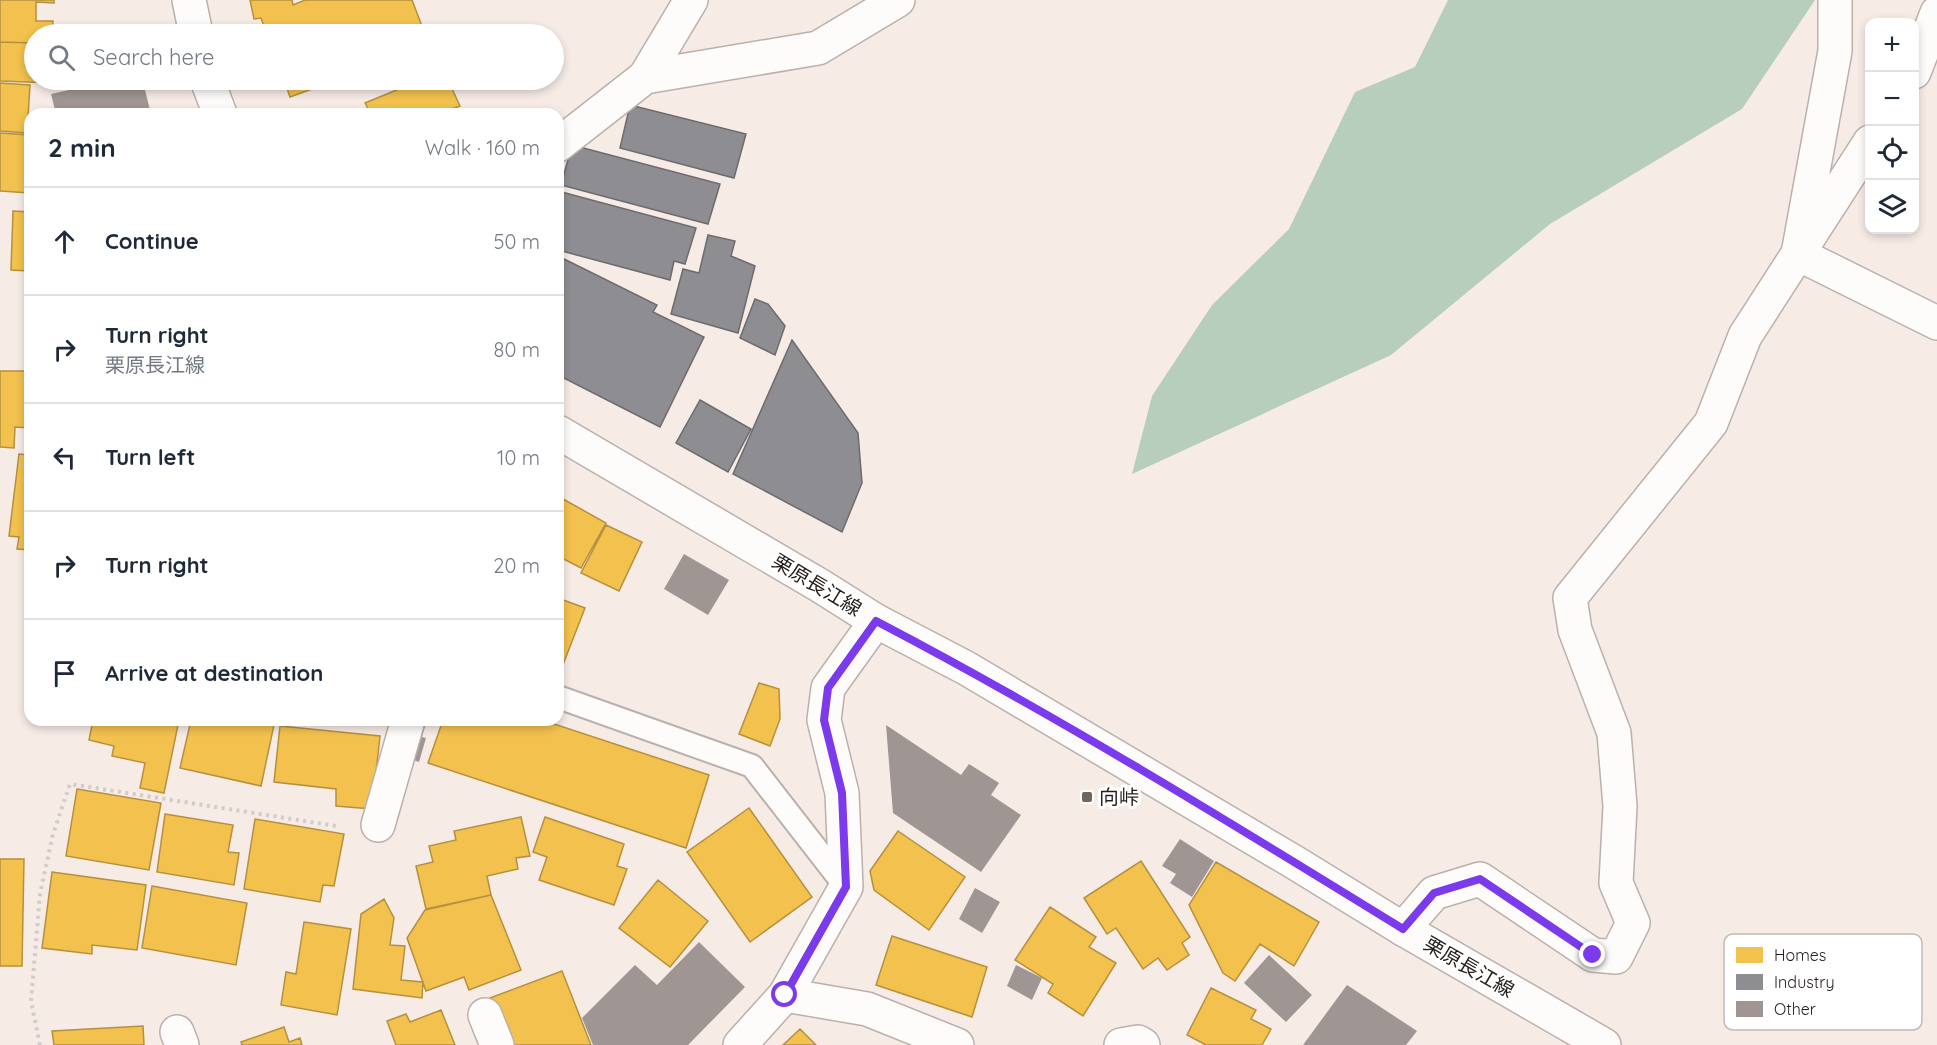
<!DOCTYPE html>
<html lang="en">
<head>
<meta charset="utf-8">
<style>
  body { margin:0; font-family:Quicksand,"Noto Sans JP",sans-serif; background:#f2f2f3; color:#1f2937 }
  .controls { position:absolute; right:18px; top:18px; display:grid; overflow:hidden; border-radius:12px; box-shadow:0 3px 9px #0003 }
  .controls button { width:54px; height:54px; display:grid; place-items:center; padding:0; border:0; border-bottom:2px solid #e0e1e3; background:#fff; color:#1f2937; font:30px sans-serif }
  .stop { position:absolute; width:18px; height:18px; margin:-14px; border:4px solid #7c3aed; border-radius:50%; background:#fff }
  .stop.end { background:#7c3aed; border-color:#fff; box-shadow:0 2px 6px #0008 }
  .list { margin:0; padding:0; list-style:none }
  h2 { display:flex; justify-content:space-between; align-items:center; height:78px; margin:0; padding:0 24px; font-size:26px }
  h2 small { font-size:20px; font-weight:400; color:#747a83 }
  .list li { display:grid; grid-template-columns:39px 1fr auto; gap:18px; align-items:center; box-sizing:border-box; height:108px; padding:0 24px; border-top:2px solid #e0e1e3 }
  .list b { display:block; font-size:22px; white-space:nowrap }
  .list p { margin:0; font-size:20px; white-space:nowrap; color:#747a83 }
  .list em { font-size:20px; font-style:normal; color:#747a83 }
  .icon { flex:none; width:33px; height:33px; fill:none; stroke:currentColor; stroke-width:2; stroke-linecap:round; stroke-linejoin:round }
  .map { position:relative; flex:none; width:1937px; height:1045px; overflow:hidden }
  .search { position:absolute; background:#fff; box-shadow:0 3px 9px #0003; left:24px; top:24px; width:540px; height:66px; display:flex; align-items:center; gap:15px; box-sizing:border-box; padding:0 21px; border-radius:33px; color:#747a83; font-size:22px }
  .panel { position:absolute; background:#fff; box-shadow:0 3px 9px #0003; left:24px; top:108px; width:540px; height:618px; border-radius:18px }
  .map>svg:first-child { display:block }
  .forest { fill:#b6cebb }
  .homes { fill:#f2c14e; stroke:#b5903e; stroke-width:1.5 }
  .industry { fill:#8d8d92; stroke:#6e6b6e; stroke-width:1.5 }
  .building { fill:#9f9592 }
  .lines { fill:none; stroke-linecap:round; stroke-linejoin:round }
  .service-casing { stroke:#bab0ac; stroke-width:26 }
  .minor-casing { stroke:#bab0ac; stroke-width:36 }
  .secondary-casing { stroke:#bab0ac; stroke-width:36 }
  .path { stroke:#d0cccb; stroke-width:4; stroke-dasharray:3 4.5; stroke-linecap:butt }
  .service { stroke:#fefcfb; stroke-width:22 }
  .minor { stroke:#fefcfb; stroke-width:33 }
  .secondary { stroke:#fefcfb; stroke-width:33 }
  .route { stroke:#7c3aed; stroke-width:8 }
  .poi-dot { fill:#6f6561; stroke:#fff; stroke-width:2 }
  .labels { text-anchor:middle; stroke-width:6; stroke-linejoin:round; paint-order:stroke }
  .street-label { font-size:20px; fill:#261d19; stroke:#fff }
  .poi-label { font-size:20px; fill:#261d19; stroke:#fff; text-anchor:start }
  .key { fill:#fff; stroke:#bebbba; stroke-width:1.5 }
  .key-label { font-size:16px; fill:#261d19 }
</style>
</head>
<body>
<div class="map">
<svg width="1937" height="1045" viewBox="0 0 1937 1045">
  <rect width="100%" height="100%" fill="#f7ebe6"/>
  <!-- forest -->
  <path class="forest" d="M 1448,0 L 1815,0 L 1742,109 L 1550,224 L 1391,355 L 1132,474 L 1152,396 L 1212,305 L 1289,229 L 1355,92 L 1415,67 Z"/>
  <!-- homes -->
  <path class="homes" d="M 0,0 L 54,0 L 54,3 L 36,2 L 36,21 L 53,21 L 52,34 L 34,34 L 34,43 L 0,42 Z
    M 250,0 L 292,0 L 293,5 L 305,0 L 412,0 L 425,34 L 267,34 L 261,18 L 254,19 Z
    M 0,42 L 34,43 L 34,80 L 53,80 L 53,83 L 0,81 Z
    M 284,80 L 337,80 L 290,97 Z
    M 421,80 L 448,80 L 460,106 L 439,114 L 371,114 L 365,103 Z
    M 0,83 L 30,85 L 27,133 L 0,131 Z
    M 0,133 L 30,135 L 30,193 L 0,191 Z
    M 13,211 L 30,212 L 30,271 L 11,270 Z
    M 0,371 L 30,371 L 30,428 L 15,427 L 14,448 L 0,447 Z
    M 19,454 L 30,455 L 30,550 L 17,549 L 19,537 L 9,536 Z
    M 563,499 L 606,523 L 581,568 L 558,556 L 558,508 Z
    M 606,525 L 642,542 L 619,591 L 581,573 Z
    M 558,598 L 585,608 L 562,667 L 558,666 Z
    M 759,683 L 779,689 L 780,719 L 770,746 L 739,734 Z
    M 93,720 L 179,720 L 164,793 L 140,788 L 145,763 L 112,756 L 114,746 L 89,740 Z
    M 191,720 L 275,720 L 261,786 L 180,768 Z
    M 355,720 L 383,720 L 382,724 Z
    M 443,720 L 542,720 L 709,775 L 686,848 L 428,763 Z
    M 280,726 L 380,736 L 372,809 L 336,806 L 336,789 L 274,782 Z
    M 77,789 L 161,803 L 149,870 L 66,856 Z
    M 749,808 L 812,897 L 750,942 L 687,852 Z
    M 165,814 L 233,825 L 228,852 L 239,853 L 234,885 L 157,872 Z
    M 521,817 L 530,856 L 516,858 L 518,869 L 487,876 L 491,895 L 426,909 L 416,866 L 433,862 L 429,846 L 456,840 L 454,831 Z
    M 545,817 L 624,844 L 617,866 L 627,869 L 614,905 L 539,880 L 547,857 L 533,852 Z
    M 255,819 L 344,834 L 334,886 L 323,885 L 320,902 L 244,889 Z
    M 898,831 L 965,877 L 929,930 L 874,890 L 870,871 Z
    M 0,859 L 24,859 L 22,966 L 0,966 Z
    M 1141,861 L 1190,937 L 1182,943 L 1189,955 L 1167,970 L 1158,958 L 1143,969 L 1116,928 L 1107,934 L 1084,898 Z
    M 1216,862 L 1319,922 L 1294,966 L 1260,944 L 1235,981 L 1223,973 L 1189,905 Z
    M 52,872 L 146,885 L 137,950 L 92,945 L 92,954 L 42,948 Z
    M 658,880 L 708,921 L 670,967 L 619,928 Z
    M 152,886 L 247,903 L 236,965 L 142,948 Z
    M 491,895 L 521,970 L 469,990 L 464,977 L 426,991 L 407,938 L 425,910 Z
    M 384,899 L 394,918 L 390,945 L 405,946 L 401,980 L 423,982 L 422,998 L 353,989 L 361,914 Z
    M 1050,907 L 1096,937 L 1089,947 L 1116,963 L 1083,1016 L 1048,993 L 1053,984 L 1015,960 Z
    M 304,922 L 351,929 L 337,1015 L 281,1005 L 286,972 L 296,974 Z
    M 892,936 L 987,967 L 972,1017 L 876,985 Z
    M 562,971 L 591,1045 L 508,1045 L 490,998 Z
    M 1211,988 L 1256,1010 L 1251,1019 L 1271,1029 L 1262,1045 L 1206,1045 L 1187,1035 Z
    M 441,1010 L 455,1045 L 396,1045 L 387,1021 L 406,1014 L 410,1022 Z
    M 143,1026 L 144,1045 L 54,1045 L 52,1031 Z
    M 284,1027 L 289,1042 L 300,1038 L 302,1045 L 242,1045 L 241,1042 Z
    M 800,1029 L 816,1045 L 783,1045 Z"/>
  <!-- industry -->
  <path class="industry" d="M 630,105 L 746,134 L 734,178 L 620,148 Z
    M 572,145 L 720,184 L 708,224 L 561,185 Z
    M 558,191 L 696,228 L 685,264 L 674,261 L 670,280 L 558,250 Z
    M 708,235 L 735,241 L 731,256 L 755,266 L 738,333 L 671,314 L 683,269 L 699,273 Z
    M 558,256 L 657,305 L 653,312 L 704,337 L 660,427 L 558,375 Z
    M 755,299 L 768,304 L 785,326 L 775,355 L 740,338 Z
    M 792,340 L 858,433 L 862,483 L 842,532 L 733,474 Z
    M 700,400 L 751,429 L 728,472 L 676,443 Z"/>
  <!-- building -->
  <path class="building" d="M 67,80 L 153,80 L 143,82 L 151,114 L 56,114 L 51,94 L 69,90 Z
    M 684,554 L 729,580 L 708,615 L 664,589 Z
    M 413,720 L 427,720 L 422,737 L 426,738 L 419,762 L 402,756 Z
    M 886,725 L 961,775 L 969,764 L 999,783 L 991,795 L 1021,815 L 981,872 L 893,813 Z
    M 1180,839 L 1214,861 L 1192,897 L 1170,883 L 1176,874 L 1162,866 Z
    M 975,888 L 1000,902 L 982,933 L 959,919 Z
    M 699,942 L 745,987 L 688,1045 L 593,1045 L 582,1018 L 635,965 L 657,985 Z
    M 1269,955 L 1312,995 L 1286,1022 L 1244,983 Z
    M 1016,965 L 1042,978 L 1032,1000 L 1007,986 Z
    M 1347,985 L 1417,1031 L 1406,1045 L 1303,1045 Z"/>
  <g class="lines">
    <defs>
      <path id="service" d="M 558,697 L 752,766 L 846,887"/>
      <path id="minor" d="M 1835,0 L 1835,51 L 1798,254 L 1937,323
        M 1914,72 L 1937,13
        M 645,77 L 691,0
        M 558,145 L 645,77 L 818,48 L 898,0
        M 378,825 L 408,720
        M 1403,929 L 1434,893 L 1480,879 L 1593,955 L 1616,957 L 1633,923 L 1616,883 L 1620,806 L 1614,733 L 1575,630 L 1570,598 L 1711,423 L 1745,336 L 1870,142
        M 785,995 L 867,1009 L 957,1045
        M 485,1015 L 497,1045
        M 177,1032 L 182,1045
        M 740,1045 L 785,995 L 846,887 L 842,793 L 824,720 L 828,688 L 876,621
        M 1121,1045 L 1138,1042 L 1143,1045"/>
      <path id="secondary" d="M 189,0 L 196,34
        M 207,80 L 220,114
        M 558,432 L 819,585 L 876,621 L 966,668 L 1294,862 L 1403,929 L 1604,1045"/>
    </defs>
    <!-- service casing -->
    <use href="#service" class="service-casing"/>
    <!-- minor casing -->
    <use href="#minor" class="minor-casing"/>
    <!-- secondary casing -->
    <use href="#secondary" class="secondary-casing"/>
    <!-- path -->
    <path class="path" d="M 40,1045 L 31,1001 L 40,894 L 53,834 L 70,784 L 336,826"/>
    <!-- service -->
    <use href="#service" class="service"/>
    <!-- minor -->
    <use href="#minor" class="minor"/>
    <!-- secondary -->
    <use href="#secondary" class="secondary"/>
  </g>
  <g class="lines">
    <!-- route -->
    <path class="route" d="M 785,995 L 846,887 L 842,793 L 824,720 L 828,688 L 876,621 C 1056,715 1231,823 1403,929 L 1434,893 L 1480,879 L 1593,955"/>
  </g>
  <!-- markers -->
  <rect class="poi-dot" x="1081" y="791" width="12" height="12" rx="3"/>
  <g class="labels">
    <!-- street labels -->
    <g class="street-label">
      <text transform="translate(817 585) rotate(31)" y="7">栗原長江線</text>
      <text transform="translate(1469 967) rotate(30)" y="7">栗原長江線</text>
    </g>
    <!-- poi labels -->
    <g class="poi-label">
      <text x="1099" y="804">向峠</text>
    </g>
  </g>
  <!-- legend -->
  <rect x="1724" y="934" width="198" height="96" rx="9" class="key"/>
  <rect x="1736" y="947" width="27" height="16" fill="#f2c14e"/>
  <rect x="1736" y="974" width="27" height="16" fill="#8d8d92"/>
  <rect x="1736" y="1001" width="27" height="16" fill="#9f9592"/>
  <g class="key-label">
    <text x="1774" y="961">Homes</text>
    <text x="1774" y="988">Industry</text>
    <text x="1774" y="1015">Other</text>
  </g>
</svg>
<div class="controls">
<button>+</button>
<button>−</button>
<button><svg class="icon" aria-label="locate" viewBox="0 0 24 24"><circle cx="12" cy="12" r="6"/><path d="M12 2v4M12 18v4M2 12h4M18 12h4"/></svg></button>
<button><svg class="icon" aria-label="layers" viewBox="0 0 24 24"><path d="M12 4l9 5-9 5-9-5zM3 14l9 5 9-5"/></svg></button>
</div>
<div class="stop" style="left:785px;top:995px"></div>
<div class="stop end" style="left:1593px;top:955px"></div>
<div class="search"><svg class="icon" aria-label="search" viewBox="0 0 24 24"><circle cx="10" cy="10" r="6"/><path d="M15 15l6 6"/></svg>Search here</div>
<section class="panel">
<h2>2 min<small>Walk · 160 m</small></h2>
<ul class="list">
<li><svg class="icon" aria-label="ahead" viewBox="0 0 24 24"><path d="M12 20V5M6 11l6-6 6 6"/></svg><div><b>Continue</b></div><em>50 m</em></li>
<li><svg class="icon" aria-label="right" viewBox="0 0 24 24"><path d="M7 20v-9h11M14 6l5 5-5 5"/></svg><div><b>Turn right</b><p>栗原長江線</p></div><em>80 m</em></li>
<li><svg class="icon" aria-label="left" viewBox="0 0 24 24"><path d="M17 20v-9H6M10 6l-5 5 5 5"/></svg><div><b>Turn left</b></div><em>10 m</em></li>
<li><svg class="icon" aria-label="right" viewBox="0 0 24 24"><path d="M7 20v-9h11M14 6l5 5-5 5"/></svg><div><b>Turn right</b></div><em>20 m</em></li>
<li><svg class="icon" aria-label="arrive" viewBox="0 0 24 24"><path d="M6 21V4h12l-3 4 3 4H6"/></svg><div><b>Arrive at destination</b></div></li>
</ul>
</section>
</div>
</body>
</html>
